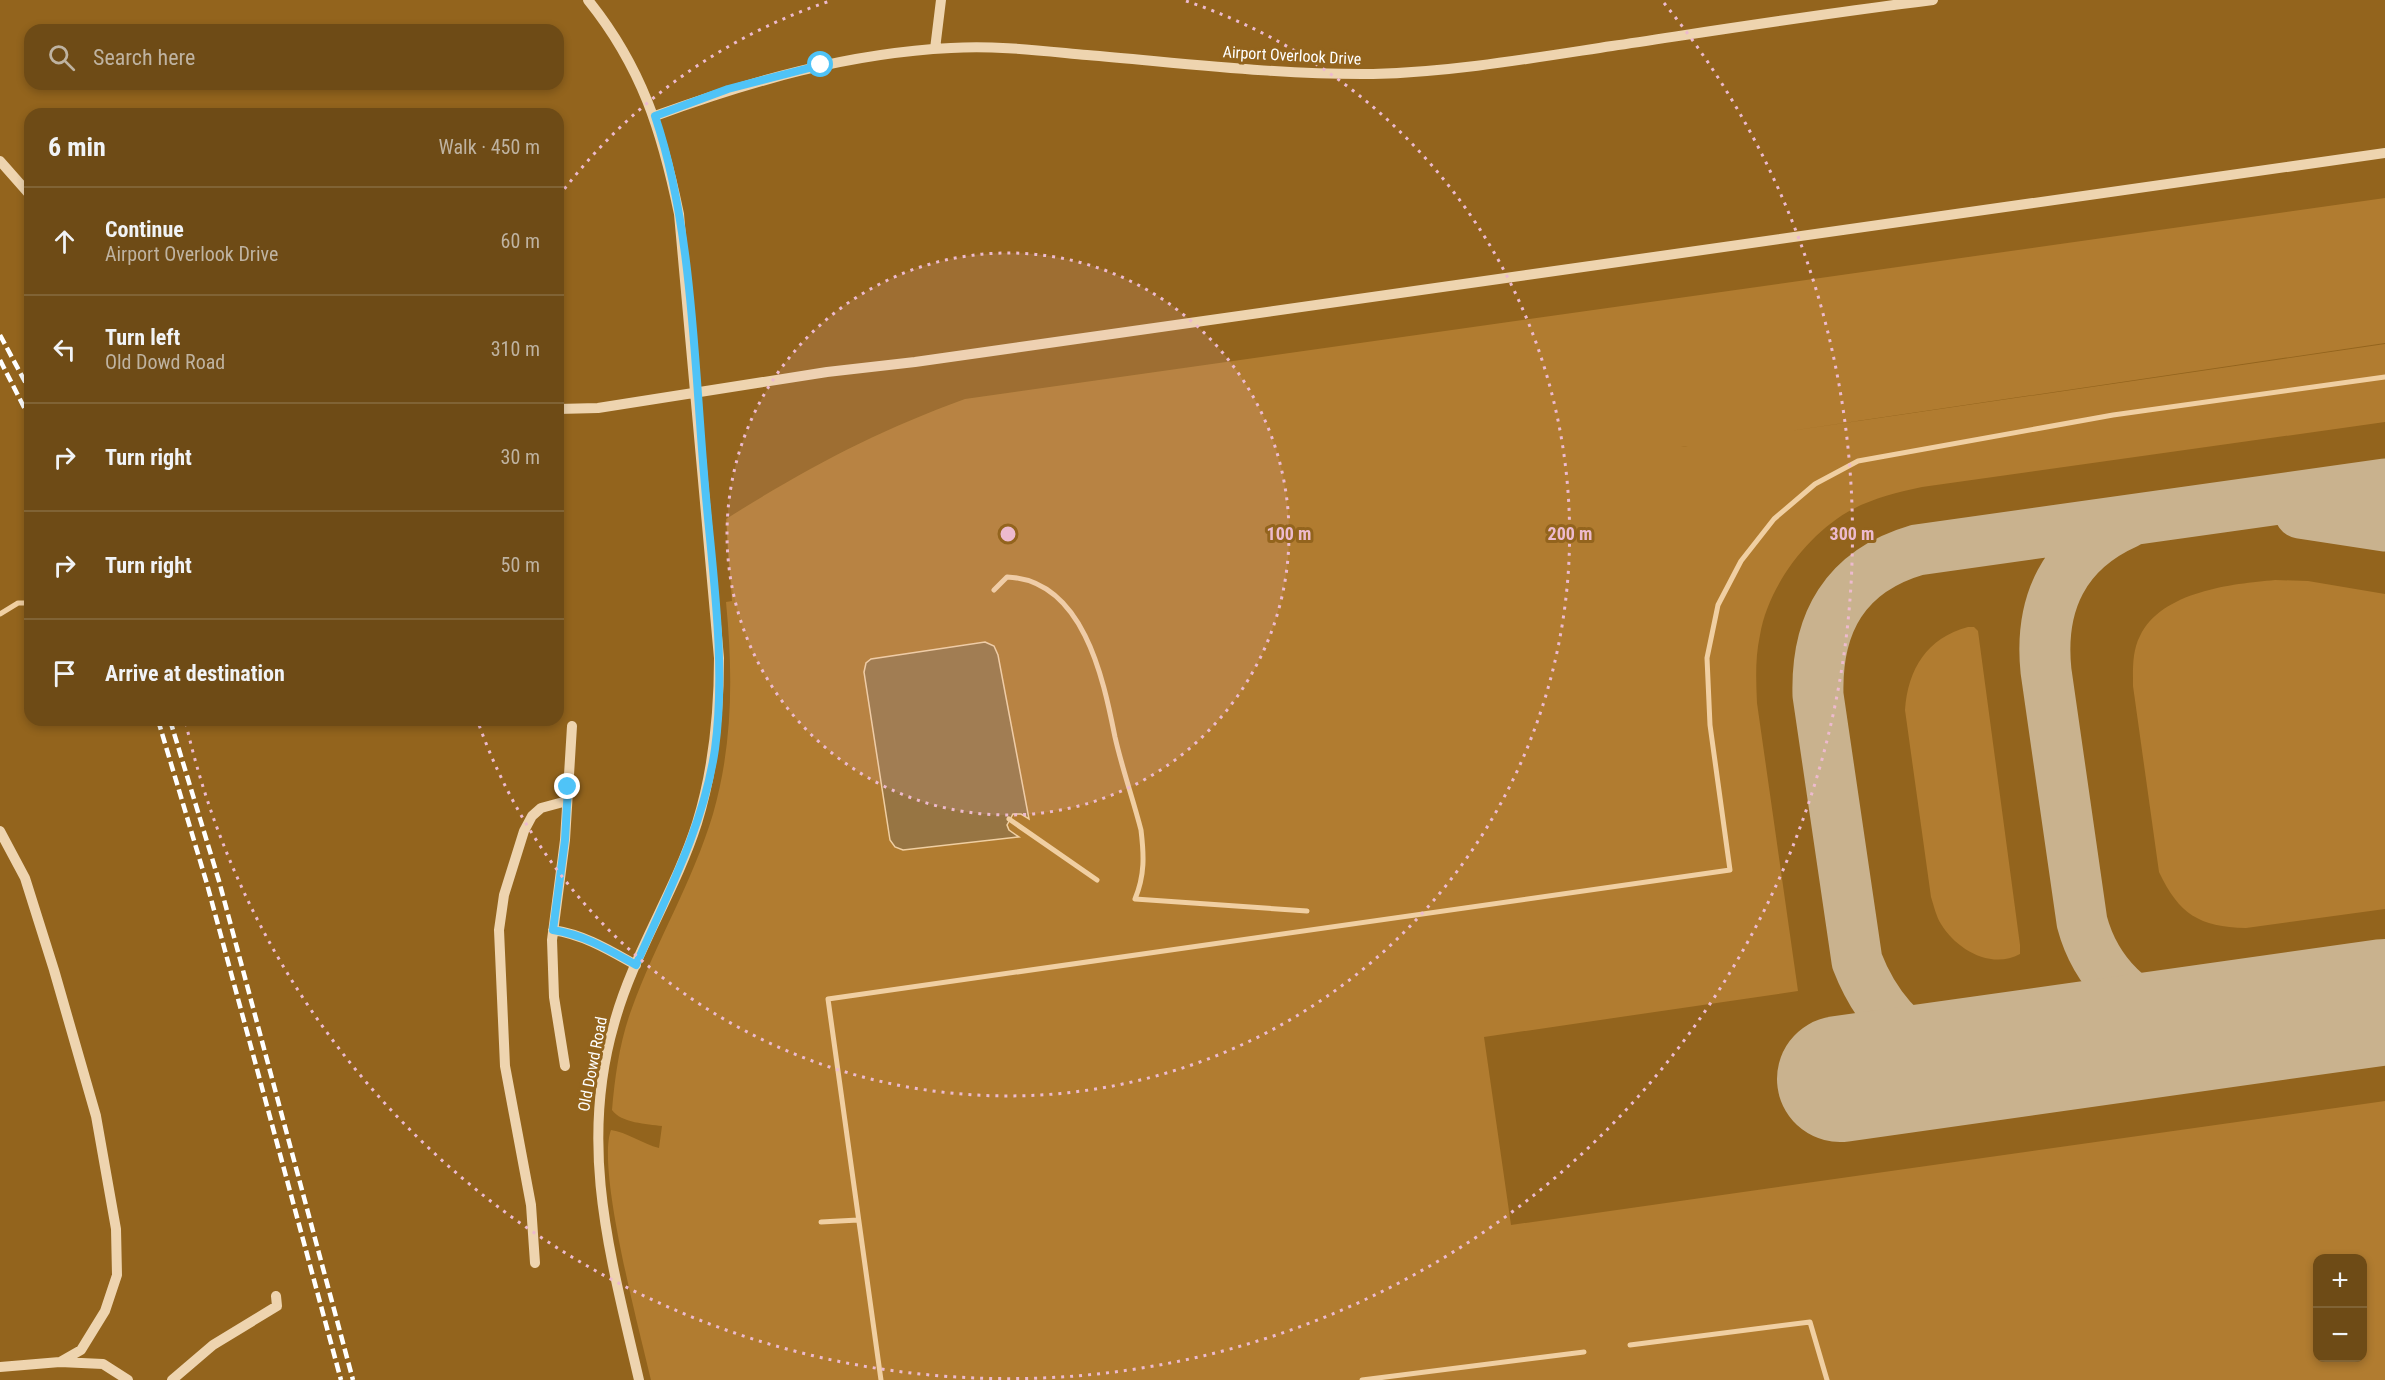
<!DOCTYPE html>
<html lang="en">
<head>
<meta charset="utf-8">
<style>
  body { margin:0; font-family:"Roboto Condensed",sans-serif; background:#73521f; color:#f1f3f6 }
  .controls { position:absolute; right:18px; bottom:18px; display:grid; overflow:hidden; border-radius:12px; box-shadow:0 3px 9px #0003 }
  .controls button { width:54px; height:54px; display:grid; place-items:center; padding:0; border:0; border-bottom:2px solid #806335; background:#6e4b16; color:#f1f3f6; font:30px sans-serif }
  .stop { position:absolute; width:18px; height:18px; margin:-14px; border:4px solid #4fc3f7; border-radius:50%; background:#fff }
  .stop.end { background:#4fc3f7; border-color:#fff; box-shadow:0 2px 6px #0008 }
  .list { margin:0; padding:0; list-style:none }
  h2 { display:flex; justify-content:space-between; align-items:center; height:78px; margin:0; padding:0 24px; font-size:26px }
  h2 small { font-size:20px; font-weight:400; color:#bfb3a1 }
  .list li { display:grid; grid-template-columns:39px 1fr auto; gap:18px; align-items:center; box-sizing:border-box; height:108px; padding:0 24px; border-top:2px solid #806335 }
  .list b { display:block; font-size:22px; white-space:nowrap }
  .list p { margin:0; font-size:20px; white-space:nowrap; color:#bfb3a1 }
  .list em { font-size:20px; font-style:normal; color:#bfb3a1 }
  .icon { flex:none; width:33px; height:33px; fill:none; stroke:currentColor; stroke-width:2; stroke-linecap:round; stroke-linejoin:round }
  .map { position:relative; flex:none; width:2385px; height:1380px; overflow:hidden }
  .search { position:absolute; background:#6e4b16; box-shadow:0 3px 9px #0003; left:24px; top:24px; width:540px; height:66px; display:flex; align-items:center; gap:15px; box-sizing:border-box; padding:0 21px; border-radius:18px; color:#bfb3a1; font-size:22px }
  .panel { position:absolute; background:#6e4b16; box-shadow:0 3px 9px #0003; left:24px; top:108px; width:540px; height:618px; border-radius:18px }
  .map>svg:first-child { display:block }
  .green { fill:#b17c30; fill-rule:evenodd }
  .water { fill:#977543; stroke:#f0cfa2; stroke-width:1.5 }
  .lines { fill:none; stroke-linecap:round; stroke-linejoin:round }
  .stream { stroke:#f0cfa2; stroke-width:5 }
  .taxiway { stroke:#c9b28e; stroke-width:51 }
  .runway { stroke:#c9b28e; stroke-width:126 }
  .minor { stroke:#eed4af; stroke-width:10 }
  .rail { stroke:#fff; stroke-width:4.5; stroke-dasharray:10 4.5; stroke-linecap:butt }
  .route { stroke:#4fc3f7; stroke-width:8 }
  .ring { fill:none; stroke:#edbace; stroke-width:3; stroke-dasharray:3 6 }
  .labels { text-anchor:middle; stroke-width:6; stroke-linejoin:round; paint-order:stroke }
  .street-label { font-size:16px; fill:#fff; stroke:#93641d }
  .centre { fill:#edbace; stroke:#93641d; stroke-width:3 }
  .ring-label { font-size:18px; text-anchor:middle; font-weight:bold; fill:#edbace; stroke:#93641d; stroke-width:6; stroke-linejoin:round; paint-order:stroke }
</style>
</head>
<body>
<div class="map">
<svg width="2385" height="1380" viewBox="0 0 2385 1380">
  <rect width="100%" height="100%" fill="#93641d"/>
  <!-- green -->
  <path class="green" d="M 2385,198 L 2385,343 L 1681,447 L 2385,344 L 2385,422 L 1922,487 C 1898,492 1874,498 1853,509 C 1809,532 1768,586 1760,635 C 1755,658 1756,680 1757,703 L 1798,991 L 1484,1037 L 1511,1225 L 2385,1101 L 2385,1380 L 651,1380 C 640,1332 596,1169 611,1130 C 626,1132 643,1144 659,1148 L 662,1126 C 647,1124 621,1123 612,1110 C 615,1075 620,1040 632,1008 C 656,942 693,881 713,814 C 733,744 733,675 726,602 L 732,601 L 726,519 C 807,468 875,432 965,399 ZM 2318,1258 L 2362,1258 L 2362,1358 L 2318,1358 Z
    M 2275,580 L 2308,581 L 2385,594 L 2385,909 L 2246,928 C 2199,927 2179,914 2159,872 L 2133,686 C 2133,670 2132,651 2140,636 C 2162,591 2232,584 2275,580 Z
    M 1968,627 L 1974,627 L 1978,631 L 2020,945 L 2020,954 C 1991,970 1956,949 1941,924 C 1936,916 1934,906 1931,897 L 1905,710 C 1908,669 1927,638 1968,627 Z"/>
  <!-- water -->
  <path class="water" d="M 985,642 L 994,646 L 998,655 L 1029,819 L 1021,814 L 1013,814 L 1007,825 L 1009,830 L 1019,837 L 903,850 L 895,847 L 890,840 L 864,672 L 866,663 L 871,659 Z"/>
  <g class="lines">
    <!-- stream -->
    <path class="stream" d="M 994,590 L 1007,577 C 1083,580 1103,677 1115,737 C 1122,768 1133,799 1141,830 C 1144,855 1145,875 1135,899 L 1307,911
      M 0,614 L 18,603 L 30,603
      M 1009,819 L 1097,880
      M 821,1222 L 858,1220
      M 1630,1345 L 1810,1322 L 1827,1380
      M 881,1380 L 828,999 L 1730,870 L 1710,725 L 1707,658 L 1718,605 L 1741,561 L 1774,519 L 1815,484 L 1858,461 L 2113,415 L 2385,377
      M 1362,1380 L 1584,1352"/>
    <!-- taxiway -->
    <path class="taxiway" d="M 2300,513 L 2385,526
      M 2127,523 C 2064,551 2039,603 2046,671 L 2082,922 C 2095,971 2134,1014 2187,1021 C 2206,1023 2227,1022 2247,1021
      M 1990,1058 C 1976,1057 1961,1057 1948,1054 C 1903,1045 1872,1000 1857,961 L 1818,695 C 1816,623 1845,571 1917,550 L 2385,484"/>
    <!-- runway -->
    <path class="runway" d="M 1840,1079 L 2385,1002"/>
    <!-- minor -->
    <path class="minor" d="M 588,0 C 642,67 662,132 679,214 L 719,658 C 719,714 714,768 697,823 C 675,892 633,954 614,1024 C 578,1148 611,1258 639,1380
      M 935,49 L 941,0
      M 655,116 C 751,81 848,53 951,48 C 996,45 1043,51 1087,55 C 1182,63 1278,75 1373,74 C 1452,72 1533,58 1612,46 C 1719,30 1826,13 1933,0
      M 0,161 L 30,195
      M 558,409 L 598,408 L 827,372 L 915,362 L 2385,153
      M 0,831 L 25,878 L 54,970 L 96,1116 L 116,1229 L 117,1275 L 105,1311 L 81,1350 L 60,1362
      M 553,930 C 585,935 609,950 636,965
      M 565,1066 L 554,997 L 552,940 L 565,840 L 572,726
      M 535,1263 L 531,1205 L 505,1066 L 499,930 L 504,895 L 524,831 L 532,816 L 541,808 L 567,801
      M 0,1367 L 60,1362 L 103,1364 L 128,1380
      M 172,1380 L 213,1345 L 277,1306 L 276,1296"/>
    <!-- rail -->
    <path class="rail" d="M 0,335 L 30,391
      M 0,360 L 30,419
      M 158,720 L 207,884 L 341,1380
      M 170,720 L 219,881 L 353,1380"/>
  </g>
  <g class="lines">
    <!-- route -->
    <path class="route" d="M 568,787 L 565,840 L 553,930 C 585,935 609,950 636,965 C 667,895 704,825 715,749 C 727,660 711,563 704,474 C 694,358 692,226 655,116 L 728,89 L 821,65"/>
  </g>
  <!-- distance rings -->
  <circle cx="1008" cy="534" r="281" fill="#edbace" fill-opacity=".12"/>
  <g class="ring">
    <circle cx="1008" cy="534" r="281"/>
    <path d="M559 196A562 562 0 0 1 830 1M1186 1A562 562 0 1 1 478 722"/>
    <path d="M1664 3A844 844 0 1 1 186 724"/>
  </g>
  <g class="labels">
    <!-- street labels -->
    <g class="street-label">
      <text transform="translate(1292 55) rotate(3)" y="6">Airport Overlook Drive</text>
      <text transform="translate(592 1064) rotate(-79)" y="6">Old Dowd Road</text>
    </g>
  </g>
  <circle cx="1008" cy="534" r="9" class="centre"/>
  <g class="ring-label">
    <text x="1289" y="540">100 m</text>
    <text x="1570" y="540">200 m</text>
    <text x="1852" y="540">300 m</text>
  </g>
</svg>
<div class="controls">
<button>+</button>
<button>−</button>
</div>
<div class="stop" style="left:821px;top:65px"></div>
<div class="stop end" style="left:568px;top:787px"></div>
<div class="search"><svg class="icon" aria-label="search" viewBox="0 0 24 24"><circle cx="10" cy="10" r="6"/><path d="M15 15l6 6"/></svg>Search here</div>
<section class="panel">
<h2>6 min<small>Walk · 450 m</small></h2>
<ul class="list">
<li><svg class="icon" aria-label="ahead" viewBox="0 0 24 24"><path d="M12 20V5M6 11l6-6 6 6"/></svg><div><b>Continue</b><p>Airport Overlook Drive</p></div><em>60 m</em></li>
<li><svg class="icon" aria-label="left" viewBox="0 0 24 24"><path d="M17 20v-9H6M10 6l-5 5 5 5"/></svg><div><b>Turn left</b><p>Old Dowd Road</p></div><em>310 m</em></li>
<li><svg class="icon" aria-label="right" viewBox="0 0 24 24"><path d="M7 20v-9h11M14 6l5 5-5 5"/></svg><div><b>Turn right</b></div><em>30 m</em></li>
<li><svg class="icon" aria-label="right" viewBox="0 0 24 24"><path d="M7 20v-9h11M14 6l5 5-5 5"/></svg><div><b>Turn right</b></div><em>50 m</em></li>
<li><svg class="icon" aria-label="arrive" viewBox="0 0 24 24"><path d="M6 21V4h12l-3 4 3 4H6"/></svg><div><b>Arrive at destination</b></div></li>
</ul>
</section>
</div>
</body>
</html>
